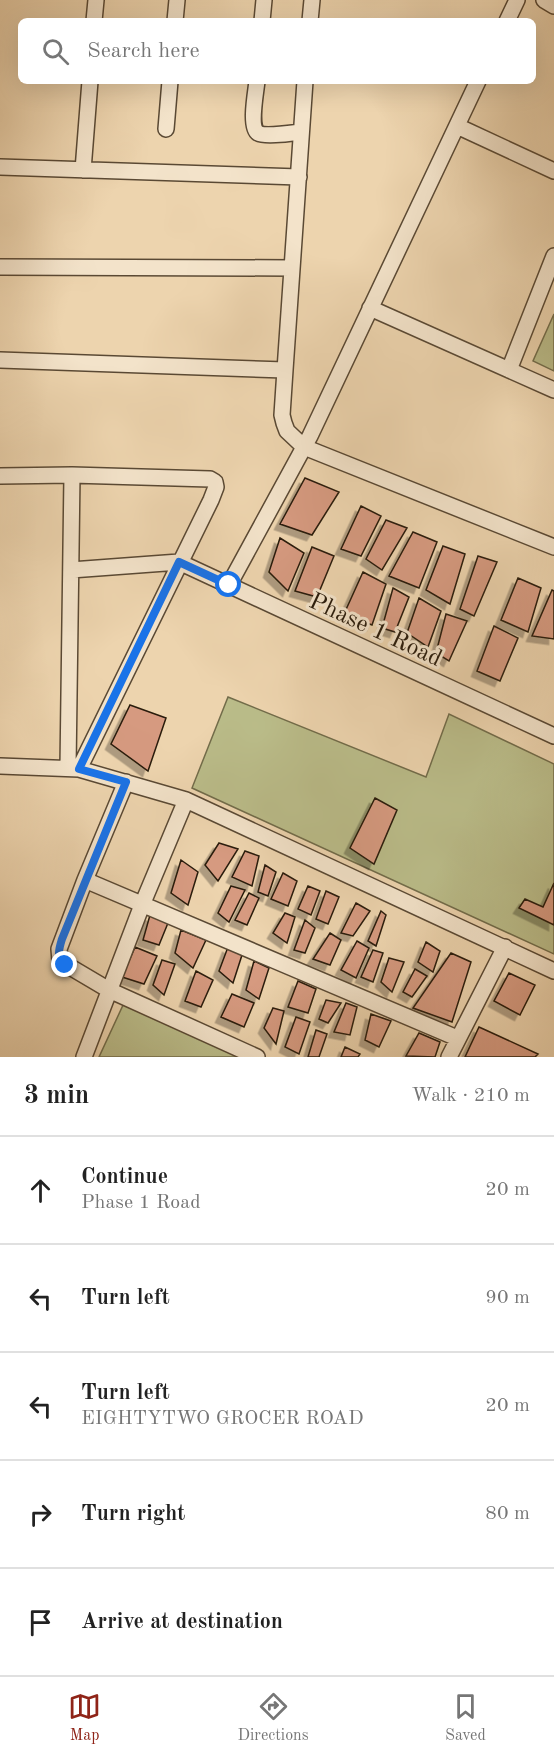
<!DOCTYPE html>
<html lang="en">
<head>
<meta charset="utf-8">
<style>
  body { margin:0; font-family:"Old Standard TT",serif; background:#f6f6f6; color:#222 }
  .stop { position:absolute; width:18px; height:18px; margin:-14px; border:4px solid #1a73e8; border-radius:50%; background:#fff }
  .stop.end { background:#1a73e8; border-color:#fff; box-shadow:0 2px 6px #0008 }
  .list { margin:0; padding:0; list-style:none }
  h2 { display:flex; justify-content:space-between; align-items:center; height:78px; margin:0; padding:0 24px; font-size:26px }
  h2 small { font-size:20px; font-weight:400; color:#767676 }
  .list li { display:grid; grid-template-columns:39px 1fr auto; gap:18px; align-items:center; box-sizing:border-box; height:108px; padding:0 24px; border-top:2px solid #e0e0e0 }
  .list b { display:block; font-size:22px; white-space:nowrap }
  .list p { margin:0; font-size:20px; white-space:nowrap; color:#767676 }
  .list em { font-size:20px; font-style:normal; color:#767676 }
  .icon { flex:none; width:33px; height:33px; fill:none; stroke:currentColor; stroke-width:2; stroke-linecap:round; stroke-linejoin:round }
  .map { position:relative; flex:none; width:554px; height:1057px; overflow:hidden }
  .search { position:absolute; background:#fff; box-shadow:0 6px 24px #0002; left:18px; right:18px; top:18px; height:66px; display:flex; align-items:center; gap:15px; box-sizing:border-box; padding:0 21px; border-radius:9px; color:#767676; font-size:22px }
  .sheet { height:618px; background:#fff }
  nav { display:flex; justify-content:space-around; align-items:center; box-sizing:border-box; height:84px; border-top:2px solid #e0e0e0; background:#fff; font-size:16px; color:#767676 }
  nav a { display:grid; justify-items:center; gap:3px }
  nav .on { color:#8f2418 }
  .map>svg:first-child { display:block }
  .green { fill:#babc89; stroke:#726c4a; stroke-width:1.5 }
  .building { fill:#d69a80; stroke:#291b0b; stroke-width:1.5; filter:url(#shadow) }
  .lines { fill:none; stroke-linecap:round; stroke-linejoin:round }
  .street-casing { stroke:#5a4934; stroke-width:18 }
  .street { stroke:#f3e3ca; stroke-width:15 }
  .route { stroke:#1a73e8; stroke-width:8 }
  .labels { text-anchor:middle; stroke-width:6; stroke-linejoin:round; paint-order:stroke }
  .street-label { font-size:24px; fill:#291b0b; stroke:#f3e3ca }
</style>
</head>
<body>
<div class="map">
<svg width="554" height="1057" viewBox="0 0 554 1057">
  <defs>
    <filter id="shadow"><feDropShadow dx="-5.5" dy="5.5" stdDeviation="0" flood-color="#0004"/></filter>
  </defs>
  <rect width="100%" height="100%" fill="#edd4ae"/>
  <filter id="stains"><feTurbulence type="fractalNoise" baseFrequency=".00333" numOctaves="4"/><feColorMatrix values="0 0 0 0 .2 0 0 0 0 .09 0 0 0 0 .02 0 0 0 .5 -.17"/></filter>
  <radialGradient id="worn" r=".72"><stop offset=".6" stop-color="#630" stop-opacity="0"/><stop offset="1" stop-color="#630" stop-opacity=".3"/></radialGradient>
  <!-- green -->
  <path class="green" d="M 554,314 L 554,371 L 533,361 Z
    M 228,697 L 426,777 L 449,714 L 554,764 L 554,954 L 192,788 Z
    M 124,1003 L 243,1057 L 99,1057 Z"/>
  <!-- building -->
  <path class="building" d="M 305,478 L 339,492 L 312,535 L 280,524 Z
    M 361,506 L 381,516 L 361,556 L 341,549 Z
    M 386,520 L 407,528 L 382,570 L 366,559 Z
    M 413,532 L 437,542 L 419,588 L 389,576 Z
    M 280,538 L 304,553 L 288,591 L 269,572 Z
    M 443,546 L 465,554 L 450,604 L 426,590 Z
    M 312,547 L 334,556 L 317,597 L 295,591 Z
    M 478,556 L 497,562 L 474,616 L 460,609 Z
    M 363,572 L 386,584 L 372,625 L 344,614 Z
    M 518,578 L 541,588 L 528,632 L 501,620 Z
    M 393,588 L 409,597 L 395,632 L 382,628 Z
    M 552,590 L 554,591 L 554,639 L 532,636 Z
    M 419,598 L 441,611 L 428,647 L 407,633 Z
    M 446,614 L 467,621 L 449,661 L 436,653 Z
    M 494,626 L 518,638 L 500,681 L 477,671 Z
    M 130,705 L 166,718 L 148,771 L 111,744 Z
    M 375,798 L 397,810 L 374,864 L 350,848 Z
    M 219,843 L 238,849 L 218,881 L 205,865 Z
    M 245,851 L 259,856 L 252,886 L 232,877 Z
    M 181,860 L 198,872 L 188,905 L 171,893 Z
    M 265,865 L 276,872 L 268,896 L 258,892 Z
    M 283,873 L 297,881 L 288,906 L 271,899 Z
    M 554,883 L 554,925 L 519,908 L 525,899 L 543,907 Z
    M 231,886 L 245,890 L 229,922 L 218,913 Z
    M 308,886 L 320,891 L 311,915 L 298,909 Z
    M 326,891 L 339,897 L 328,924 L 316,919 Z
    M 249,893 L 259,898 L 247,925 L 235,920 Z
    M 356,903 L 370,911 L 353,936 L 341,933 Z
    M 381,911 L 386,915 L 376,946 L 368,941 Z
    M 285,913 L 295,917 L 287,943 L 273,933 Z
    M 150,915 L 168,923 L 159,945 L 143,940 Z
    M 305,920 L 315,928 L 305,953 L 294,950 Z
    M 181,930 L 206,940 L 193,968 L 175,953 Z
    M 330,933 L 341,940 L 330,965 L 313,959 Z
    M 357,941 L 369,948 L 356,978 L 341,970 Z
    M 426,942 L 440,951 L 433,972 L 418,962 Z
    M 135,947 L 157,956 L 144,984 L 122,977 Z
    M 228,947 L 242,955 L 233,983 L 219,971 Z
    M 373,950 L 383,953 L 373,982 L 361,977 Z
    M 451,953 L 471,962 L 452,1022 L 413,1008 Z
    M 389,958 L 404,962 L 392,992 L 381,982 Z
    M 162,960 L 175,964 L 164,995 L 153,985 Z
    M 254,961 L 269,968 L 259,999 L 246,990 Z
    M 415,969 L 427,976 L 412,997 L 403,992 Z
    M 196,971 L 213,980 L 201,1007 L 185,1001 Z
    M 509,973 L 535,985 L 520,1015 L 494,1001 Z
    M 298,981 L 316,989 L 308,1013 L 288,1007 Z
    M 232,994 L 254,1003 L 244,1027 L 221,1017 Z
    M 326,1000 L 341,1003 L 328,1023 L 319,1019 Z
    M 346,1003 L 357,1007 L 350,1035 L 334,1032 Z
    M 273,1008 L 284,1011 L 276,1044 L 264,1028 Z
    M 371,1014 L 391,1021 L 379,1047 L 365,1040 Z
    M 296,1017 L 310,1022 L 299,1054 L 285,1047 Z
    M 479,1027 L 538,1054 L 535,1057 L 465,1057 Z
    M 316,1030 L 327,1034 L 319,1057 L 308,1057 Z
    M 419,1033 L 440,1042 L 435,1057 L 406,1056 Z
    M 345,1047 L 360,1054 L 358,1057 L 341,1057 Z"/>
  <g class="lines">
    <defs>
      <path id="street" d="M 544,0 L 554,6
        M 94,21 L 96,0
        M 175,21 L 177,0
        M 262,21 L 264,0
        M 310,21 L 312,0
        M 507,21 L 517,0
        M 257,81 C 256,91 249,127 258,133 C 265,137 292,133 301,132
        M 305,81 L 285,370 L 282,415 L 284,423 L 287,431 L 304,447 L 554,547
        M 457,126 L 554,171
        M 166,129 L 170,81
        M 0,167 L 299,177
        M 83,170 L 90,81
        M 0,267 L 292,268
        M 370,308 L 554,390
        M 0,360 L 285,370
        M 509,370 L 554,256
        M 72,475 L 210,479 L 215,482 L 216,487 L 211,500 L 79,769
        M 0,476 L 72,475 L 68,768
        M 71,570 L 179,562 L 554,736
        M 229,585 L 310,436 L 478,81
        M 0,766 L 79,769 L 186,800 L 554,971
        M 126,782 L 85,880 L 457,1038
        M 85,880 L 59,949 L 60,961 L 109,990 L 257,1057
        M 84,1057 L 142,905 L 186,800
        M 449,1057 L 505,947"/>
    </defs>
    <!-- street casing -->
    <use href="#street" class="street-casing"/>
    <!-- street -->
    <use href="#street" class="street"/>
  </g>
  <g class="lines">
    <!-- route -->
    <path class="route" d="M 65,965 C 56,957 59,949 62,939 L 126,782 L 79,769 L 179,562 L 229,585"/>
  </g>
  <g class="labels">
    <!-- street labels -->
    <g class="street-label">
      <text transform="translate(376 629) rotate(25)" y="8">Phase 1 Road</text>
    </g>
  </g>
  <rect width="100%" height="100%" filter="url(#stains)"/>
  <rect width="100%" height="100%" fill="url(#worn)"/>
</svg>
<div class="stop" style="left:229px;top:585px"></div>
<div class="stop end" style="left:65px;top:965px"></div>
<div class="search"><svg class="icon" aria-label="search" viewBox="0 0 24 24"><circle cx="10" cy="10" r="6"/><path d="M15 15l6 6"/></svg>Search here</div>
</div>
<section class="sheet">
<h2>3 min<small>Walk · 210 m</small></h2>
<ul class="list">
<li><svg class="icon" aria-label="ahead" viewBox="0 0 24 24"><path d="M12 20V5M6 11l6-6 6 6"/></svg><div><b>Continue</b><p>Phase 1 Road</p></div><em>20 m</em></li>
<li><svg class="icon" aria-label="left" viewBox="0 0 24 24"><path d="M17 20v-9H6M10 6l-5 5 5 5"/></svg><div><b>Turn left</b></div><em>90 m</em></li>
<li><svg class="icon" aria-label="left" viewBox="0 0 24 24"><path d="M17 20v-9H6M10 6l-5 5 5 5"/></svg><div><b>Turn left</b><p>EIGHTYTWO GROCER ROAD</p></div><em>20 m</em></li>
<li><svg class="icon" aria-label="right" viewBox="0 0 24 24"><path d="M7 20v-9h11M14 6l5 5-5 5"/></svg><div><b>Turn right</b></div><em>80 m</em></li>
<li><svg class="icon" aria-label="arrive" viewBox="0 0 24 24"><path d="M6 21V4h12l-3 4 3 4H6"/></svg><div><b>Arrive at destination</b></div></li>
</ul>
</section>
<nav>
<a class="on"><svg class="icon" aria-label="map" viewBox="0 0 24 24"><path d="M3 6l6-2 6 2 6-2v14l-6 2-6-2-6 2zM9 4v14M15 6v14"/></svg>Map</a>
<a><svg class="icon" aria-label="directions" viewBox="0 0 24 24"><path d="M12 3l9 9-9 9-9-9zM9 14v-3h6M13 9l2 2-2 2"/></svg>Directions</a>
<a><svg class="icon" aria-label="saved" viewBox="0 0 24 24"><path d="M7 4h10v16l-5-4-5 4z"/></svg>Saved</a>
</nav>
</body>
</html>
